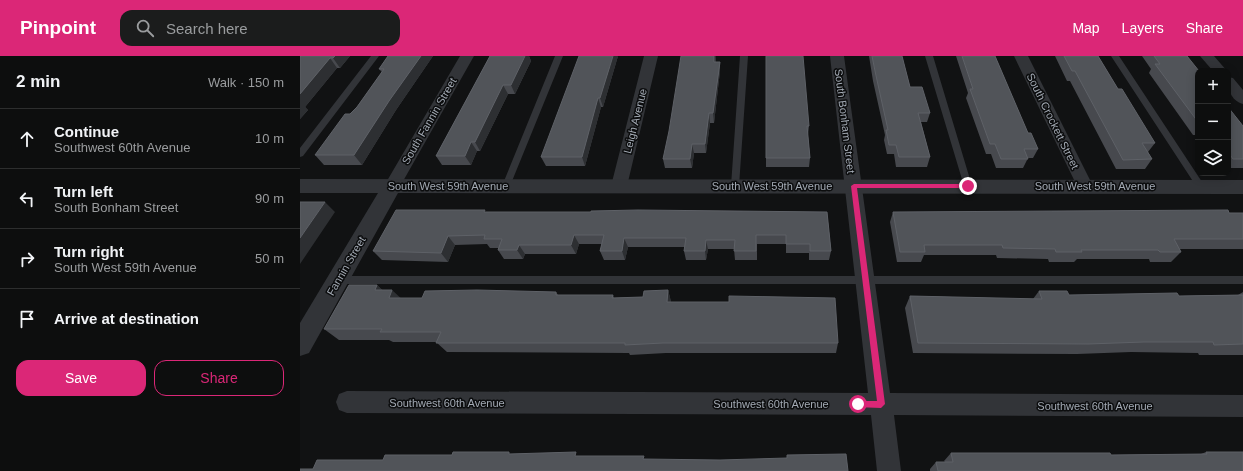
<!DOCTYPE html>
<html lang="en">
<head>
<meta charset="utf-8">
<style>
  body { margin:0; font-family:Arial,sans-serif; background:#1b1c1c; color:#f1f3f6 }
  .controls { position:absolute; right:12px; top:12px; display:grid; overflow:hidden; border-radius:8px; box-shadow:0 2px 10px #0003 }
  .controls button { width:36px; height:36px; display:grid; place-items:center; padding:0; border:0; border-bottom:1px solid #2d2e2e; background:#0d0e0e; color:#f1f3f6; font:20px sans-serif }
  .stop { position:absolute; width:12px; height:12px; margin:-9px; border:3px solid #db2777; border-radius:50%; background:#fff }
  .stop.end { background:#db2777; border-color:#fff; box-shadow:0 1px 4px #0008 }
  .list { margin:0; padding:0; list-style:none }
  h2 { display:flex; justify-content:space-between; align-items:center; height:52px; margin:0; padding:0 16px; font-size:17px }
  h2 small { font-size:13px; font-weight:400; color:#9a9c9e }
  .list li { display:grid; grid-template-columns:26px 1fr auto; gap:12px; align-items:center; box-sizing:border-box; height:60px; padding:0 16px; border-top:1px solid #2d2e2e }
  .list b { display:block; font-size:15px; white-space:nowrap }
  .list p { margin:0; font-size:13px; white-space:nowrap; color:#9a9c9e }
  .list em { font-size:13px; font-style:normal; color:#9a9c9e }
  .actions { display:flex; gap:8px; padding:12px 16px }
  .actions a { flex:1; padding:9px 0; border:1px solid #db2777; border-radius:12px; text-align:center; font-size:14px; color:#db2777 }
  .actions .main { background:#db2777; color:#fff }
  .icon { flex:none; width:22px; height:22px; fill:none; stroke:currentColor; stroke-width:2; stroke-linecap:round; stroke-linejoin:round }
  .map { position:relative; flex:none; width:943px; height:415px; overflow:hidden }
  header { display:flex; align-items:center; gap:24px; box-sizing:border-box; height:56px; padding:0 20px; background:#db2777; color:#fff }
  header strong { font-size:19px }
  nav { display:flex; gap:22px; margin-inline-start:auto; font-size:14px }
  .search { width:280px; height:36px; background:#1b1c1c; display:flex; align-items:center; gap:10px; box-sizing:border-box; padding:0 14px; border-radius:12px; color:#9a9c9e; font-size:15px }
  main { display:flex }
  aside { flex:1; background:#0d0e0e }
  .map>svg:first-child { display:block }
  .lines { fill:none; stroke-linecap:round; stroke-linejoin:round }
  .service { fill:#323438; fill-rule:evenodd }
  .minor { fill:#323438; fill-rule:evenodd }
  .tertiary { fill:#323438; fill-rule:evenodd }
  .wall { fill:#47494e }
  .shaded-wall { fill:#2d2f32 }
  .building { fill:#515459; stroke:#5e6167 }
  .route { fill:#db2777 }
  .labels { text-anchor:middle; stroke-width:3; stroke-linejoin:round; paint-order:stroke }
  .street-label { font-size:11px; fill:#a3aab4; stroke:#0c0d0e }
</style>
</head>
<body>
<header>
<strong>Pinpoint</strong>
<div class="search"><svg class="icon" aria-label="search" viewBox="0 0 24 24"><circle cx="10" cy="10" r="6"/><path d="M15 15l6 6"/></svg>Search here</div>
<nav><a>Map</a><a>Layers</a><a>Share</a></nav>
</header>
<main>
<aside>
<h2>2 min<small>Walk · 150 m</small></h2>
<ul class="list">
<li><svg class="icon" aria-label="ahead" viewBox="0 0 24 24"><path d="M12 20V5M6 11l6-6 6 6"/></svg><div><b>Continue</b><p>Southwest 60th Avenue</p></div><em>10 m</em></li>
<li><svg class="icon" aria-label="left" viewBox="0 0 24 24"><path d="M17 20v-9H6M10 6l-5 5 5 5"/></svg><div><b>Turn left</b><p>South Bonham Street</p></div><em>90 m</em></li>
<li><svg class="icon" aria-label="right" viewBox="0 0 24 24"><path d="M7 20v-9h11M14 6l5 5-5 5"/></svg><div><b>Turn right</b><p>South West 59th Avenue</p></div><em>50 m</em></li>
<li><svg class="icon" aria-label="arrive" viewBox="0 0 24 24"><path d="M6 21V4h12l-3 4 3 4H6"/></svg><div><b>Arrive at destination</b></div></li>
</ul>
<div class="actions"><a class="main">Save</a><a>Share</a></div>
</aside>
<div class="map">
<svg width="943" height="415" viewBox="0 0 943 415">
  <rect width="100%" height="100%" fill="#111213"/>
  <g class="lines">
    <!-- service -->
    <path class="service" d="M 71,0 L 79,0 L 3,100 L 0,101 L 0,92 Z
      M 255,0 L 263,0 L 210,130 L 206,133 L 203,132 L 202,130 Z
      M 440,0 L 448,0 L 439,130 L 435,133 L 431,130 Z
      M 625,0 L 633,0 L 672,130 L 671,132 L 668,133 L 664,130 Z
      M 811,0 L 819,0 L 904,129 L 905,131 L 904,133 L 898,133 Z
      M 38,220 L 943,220 L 943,228 L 38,228 L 34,227 L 33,224 L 34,221 Z"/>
    <!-- minor -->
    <path class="minor" d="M 160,0 L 174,0 L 98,134 L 92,136 L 86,134 L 84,130 Z
      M 344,0 L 358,0 L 327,130 L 325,134 L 319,136 L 313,134 L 311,130 Z
      M 530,0 L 544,0 L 590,337 L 943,339 L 943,361 L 594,359 L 601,415 L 577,415 L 571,359 L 47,357 L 39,354 L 36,346 L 39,338 L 47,335 L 568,337 Z
      M 714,0 L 728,0 L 793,130 L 791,134 L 785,136 L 779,134 L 777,130 Z
      M 900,0 L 914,0 L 927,15 L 913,15 Z
      M 928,21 L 933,22 L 943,34 L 943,48 C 930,44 928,33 928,21 Z"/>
    <!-- tertiary -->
    <path class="tertiary" d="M 0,123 L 943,124 L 943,138 L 98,137 L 9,297 L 0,300 L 0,267 L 78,137 L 0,137 Z"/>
  </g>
  <!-- wall -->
  <path class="wall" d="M 1,0 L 50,0 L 40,12 L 37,12 L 5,51 L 8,54 L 0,63 Z
    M 88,0 L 133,0 L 96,54 L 62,109 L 24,109 L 15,99 L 57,51 L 82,16 L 79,13 Z
    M 190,0 L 229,0 L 231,5 L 215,38 L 208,38 L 180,95 L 177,95 L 171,109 L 142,109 L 136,100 Z
    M 318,0 L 303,51 L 301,51 L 285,110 L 246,110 L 241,101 Z
    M 416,0 L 416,6 L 420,6 L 420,15 L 414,67 L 410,67 L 406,97 L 394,97 L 392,112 L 365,112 L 363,103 Z
    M 466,0 L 509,70 L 508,79 L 510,102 L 509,111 L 466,111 Z
    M 569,0 L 602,0 L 610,31 L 630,57 L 627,66 L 621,66 L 630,101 L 627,111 L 596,111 L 594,98 L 587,98 L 584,84 L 585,79 L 573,25 Z
    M 656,0 L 695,0 L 728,77 L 738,93 L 733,102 L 728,102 L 723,112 L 696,112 L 691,98 L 686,98 L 666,42 L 668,37 Z
    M 755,0 L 798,0 L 818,33 L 855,87 L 848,96 L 852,103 L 845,113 L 816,113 L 770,25 L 767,25 Z
    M 842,0 L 887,0 L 898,15 L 898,79 L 893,79 L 849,17 L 851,13 Z
    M 928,51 L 943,70 L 943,112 L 928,112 Z
    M 186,156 L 527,156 L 531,195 L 529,204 L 509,204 L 509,197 L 486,197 L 486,188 L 457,188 L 457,204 L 435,204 L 434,193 L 408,193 L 406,204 L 386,204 L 384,195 L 385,191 L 328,191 L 325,204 L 304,204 L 300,195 L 302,188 L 279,188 L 276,198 L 225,198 L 223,203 L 204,203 L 198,194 L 198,192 L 190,192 L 187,188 L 155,189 L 148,206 L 82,204 L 73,195 Z
    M 593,156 L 943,157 L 943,193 L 880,193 L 881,196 L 871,206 L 850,206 L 849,203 L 777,203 L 774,206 L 749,206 L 748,203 L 697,202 L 696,199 L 624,199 L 621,206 L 597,206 L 590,166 Z
    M 77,229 L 82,234 L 100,242 L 122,242 L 256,236 L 258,239 L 313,239 L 314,242 L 343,241 L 368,234 L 371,246 L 538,287 L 536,297 L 366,297 L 330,299 L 329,297 L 147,296 L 136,286 L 93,286 L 89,284 L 39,284 L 24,273 Z
    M 739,235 L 769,239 L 879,240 L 938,239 L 943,236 L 943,299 L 899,299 L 898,297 L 831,296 L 777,298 L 613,297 L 605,252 L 610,240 L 733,243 Z
    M 906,396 L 943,415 L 630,415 L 630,413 L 636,406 L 645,406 L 644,405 L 651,397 L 811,399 L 901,398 Z"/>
  <!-- shaded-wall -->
  <path class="shaded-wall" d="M 35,0 L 50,0 L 40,12 L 33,2 Z
    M 121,0 L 133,0 L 96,54 L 62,109 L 54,99 L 89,45 Z
    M 222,0 L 229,0 L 231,5 L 215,38 L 211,29 Z
    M 313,0 L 318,0 L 303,51 L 300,42 Z
    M 414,0 L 416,0 L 415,15 L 414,6 Z
    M 30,2 L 37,12 L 5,51 L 8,54 L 0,63 L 0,38 Z
    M 420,6 L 420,15 L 414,67 L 413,57 Z
    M 203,29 L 208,38 L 180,95 L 175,86 Z
    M 298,42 L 301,51 L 285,110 L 282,101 Z
    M 409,57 L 410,67 L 406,97 L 405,88 Z
    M 171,86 L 177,95 L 171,109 L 165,100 Z
    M 392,88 L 394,97 L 392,112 L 390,103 Z
    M 25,146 L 35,156 L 0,208 L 0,182 Z
    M 274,179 L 279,188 L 276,198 L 271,189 Z
    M 148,180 L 155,189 L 148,206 L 141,197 Z
    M 324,182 L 328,191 L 325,204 L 322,195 Z
    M 406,184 L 408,193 L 406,204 L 405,195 Z
    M 219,189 L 225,198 L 223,203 L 217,194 Z
    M 77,229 L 89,240 L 75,234 Z
    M 92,234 L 104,245 L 89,242 Z
    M 368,234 L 371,245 L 370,257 L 367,246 Z"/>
  <!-- building -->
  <path class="building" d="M 1,0 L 35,0 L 33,2 L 30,2 L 0,38 L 0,1 Z
    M 88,0 L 121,0 L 89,45 L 54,99 L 15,99 L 45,58 L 50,58 L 57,51 L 84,13 L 79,13 Z
    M 190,0 L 225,0 L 211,29 L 203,29 L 175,86 L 171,86 L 165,100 L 136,100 Z
    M 279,0 L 313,0 L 300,42 L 298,42 L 282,101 L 241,101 Z
    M 381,0 L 414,0 L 414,6 L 420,6 L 413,57 L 409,57 L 405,88 L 392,88 L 390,103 L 363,103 L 369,75 Z
    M 466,0 L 503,0 L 509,70 L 507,70 L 510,102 L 466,102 Z
    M 572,0 L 602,0 L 610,31 L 622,31 L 630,57 L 618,57 L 630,101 L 599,101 L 596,89 L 589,89 L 586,74 L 588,74 L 575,15 Z
    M 662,0 L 695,0 L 728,77 L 731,77 L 738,93 L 724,93 L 728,103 L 701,103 L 695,88 L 690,88 L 670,33 L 673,33 Z
    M 764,0 L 798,0 L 818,33 L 822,33 L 855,87 L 842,87 L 852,103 L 823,104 L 775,15 L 772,15 Z
    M 854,0 L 887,0 L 899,15 L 898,15 L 898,66 L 855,8 L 860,8 Z
    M 928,51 L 943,70 L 943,103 L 933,103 L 928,96 Z
    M 0,146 L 25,146 L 0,182 Z
    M 96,154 L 185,154 L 184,156 L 291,156 L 291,155 L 338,154 L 527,156 L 531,195 L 510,195 L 510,188 L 486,188 L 486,179 L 456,179 L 456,195 L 434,195 L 435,184 L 406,184 L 405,195 L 384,195 L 386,182 L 324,182 L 322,195 L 300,195 L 304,179 L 274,179 L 271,189 L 219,189 L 217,194 L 198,194 L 202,183 L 184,183 L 185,179 L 148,180 L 141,197 L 73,195 Z
    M 928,154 L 929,157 L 943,157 L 943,183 L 874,183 L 881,196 L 860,196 L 858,194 L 781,194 L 782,196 L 756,196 L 755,193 L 703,192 L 702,189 L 624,189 L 625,196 L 600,196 L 593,156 Z
    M 49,229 L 77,229 L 75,234 L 92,234 L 89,242 L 122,242 L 125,235 L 177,234 L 256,236 L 256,239 L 313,239 L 312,242 L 343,241 L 344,235 L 368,234 L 367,246 L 429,246 L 429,240 L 535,242 L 538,287 L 363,287 L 325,289 L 325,287 L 136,287 L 141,276 L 80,276 L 82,273 L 24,273 Z
    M 739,235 L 767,235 L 769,239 L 877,237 L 879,240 L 943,239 L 943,288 L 914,289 L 913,286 L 844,286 L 788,288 L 618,287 L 610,240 L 742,243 Z
    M 153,396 L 209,396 L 209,398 L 276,396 L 275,400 L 344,400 L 343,403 L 420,404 L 487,402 L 487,399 L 546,398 L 548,415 L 0,415 L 0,413 L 13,413 L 17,404 L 83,404 L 85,399 L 152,399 Z
    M 906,396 L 943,396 L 943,415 L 638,415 L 636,406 L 653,406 L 651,397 L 810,397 L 811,399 L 907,398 Z"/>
  <!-- route -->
  <path class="route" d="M 668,128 L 671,130 L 668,132 L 557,132 L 585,348 L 581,352 L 555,351 L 554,348 L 558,345 L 577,345 L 551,130 L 554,128 Z"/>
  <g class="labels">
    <!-- street labels -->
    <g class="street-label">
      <text transform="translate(129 65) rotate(-60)" y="4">South Fannin Street</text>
      <text transform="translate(335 65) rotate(-76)" y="4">Leigh Avenue</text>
      <text transform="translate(545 65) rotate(83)" y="4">South Bonham Street</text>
      <text transform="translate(753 65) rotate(64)" y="4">South Crockett Street</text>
      <text x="148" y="134">South West 59th Avenue</text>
      <text x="472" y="134">South West 59th Avenue</text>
      <text x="795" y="134">South West 59th Avenue</text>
      <text transform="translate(46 210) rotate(-60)" y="4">Fannin Street</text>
      <text x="147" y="351">Southwest 60th Avenue</text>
      <text x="471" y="352">Southwest 60th Avenue</text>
      <text x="795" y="354">Southwest 60th Avenue</text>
    </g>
  </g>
</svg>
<div class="controls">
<button>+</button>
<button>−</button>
<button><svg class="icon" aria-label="layers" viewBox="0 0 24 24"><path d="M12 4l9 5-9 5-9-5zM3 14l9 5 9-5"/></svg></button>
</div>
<div class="stop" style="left:558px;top:348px"></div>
<div class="stop end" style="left:668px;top:130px"></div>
</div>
</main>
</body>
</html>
